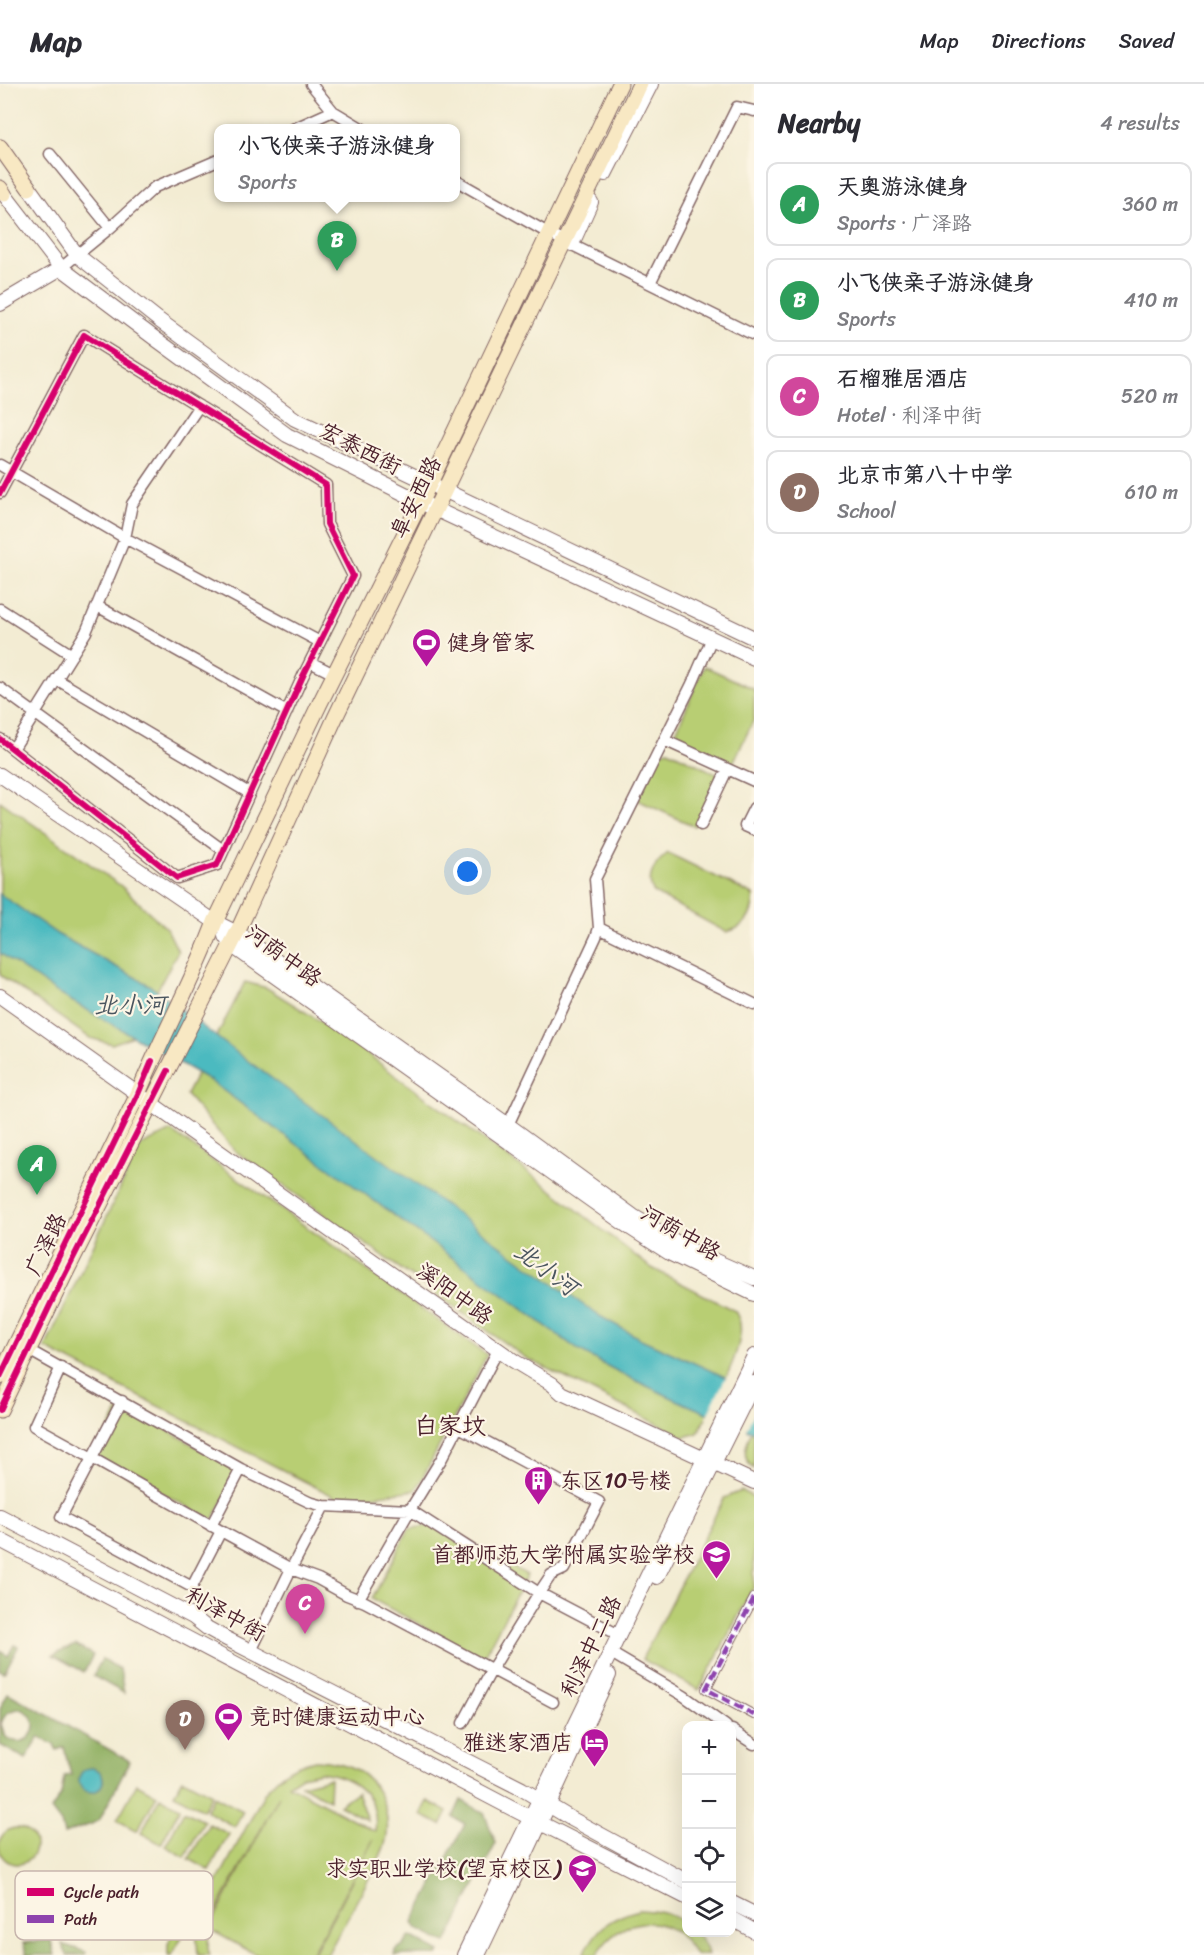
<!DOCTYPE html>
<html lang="en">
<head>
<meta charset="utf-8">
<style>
  body { margin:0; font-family:Sriracha,"LXGW WenKai TC",sans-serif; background:#f7f7f7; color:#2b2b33 }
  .controls { position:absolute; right:18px; bottom:18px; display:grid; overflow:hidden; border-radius:12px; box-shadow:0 6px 24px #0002 }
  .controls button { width:54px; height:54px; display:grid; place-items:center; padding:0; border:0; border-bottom:2px solid #e1e1e2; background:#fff; color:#2b2b33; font:30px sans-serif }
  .you { position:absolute; left:468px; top:788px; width:21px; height:21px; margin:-15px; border:4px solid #fff; border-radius:50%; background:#1a73e8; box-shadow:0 0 0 9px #1a73e833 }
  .badge { display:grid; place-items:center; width:39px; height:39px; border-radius:50%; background:#b5179e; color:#fff; font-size:20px; font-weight:700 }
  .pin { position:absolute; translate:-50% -50px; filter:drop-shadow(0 2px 3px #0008) }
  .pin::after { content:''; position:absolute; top:32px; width:21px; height:18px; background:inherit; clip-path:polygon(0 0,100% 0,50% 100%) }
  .popup { position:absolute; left:214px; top:40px; width:246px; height:78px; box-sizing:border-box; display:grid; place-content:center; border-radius:12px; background:#fff; filter:drop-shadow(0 2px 4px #0005); font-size:20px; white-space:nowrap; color:#7c7c81 }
  .popup b { font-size:22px; color:#2b2b33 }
  .popup::after { content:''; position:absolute; left:50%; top:100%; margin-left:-12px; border:12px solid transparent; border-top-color:#fff }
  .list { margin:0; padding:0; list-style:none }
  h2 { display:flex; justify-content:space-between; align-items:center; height:78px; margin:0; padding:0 24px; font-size:26px }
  h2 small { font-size:20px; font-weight:400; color:#7c7c81 }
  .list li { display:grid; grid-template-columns:39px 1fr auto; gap:18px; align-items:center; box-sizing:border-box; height:84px; margin:0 12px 12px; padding:0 12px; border:2px solid #e1e1e2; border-radius:12px }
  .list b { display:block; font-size:22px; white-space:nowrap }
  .list p { margin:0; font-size:20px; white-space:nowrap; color:#7c7c81 }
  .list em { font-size:20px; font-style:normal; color:#7c7c81 }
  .icon { flex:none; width:33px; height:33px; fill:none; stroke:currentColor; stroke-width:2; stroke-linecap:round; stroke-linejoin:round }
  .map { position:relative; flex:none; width:754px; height:1871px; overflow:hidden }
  header { display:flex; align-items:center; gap:36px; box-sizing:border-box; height:84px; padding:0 30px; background:#fff; border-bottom:2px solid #e1e1e2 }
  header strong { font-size:28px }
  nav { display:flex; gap:33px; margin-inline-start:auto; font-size:21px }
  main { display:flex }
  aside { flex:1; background:#fff }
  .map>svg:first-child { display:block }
  .green { fill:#b8ce73; stroke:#81764f; stroke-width:1.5; fill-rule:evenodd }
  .forest { fill:#92b165; stroke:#6e6848; stroke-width:1.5; fill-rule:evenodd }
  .water { fill:#4bbac0; stroke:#4a6c76; stroke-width:1.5 }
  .pier { fill:#f3ecd3 }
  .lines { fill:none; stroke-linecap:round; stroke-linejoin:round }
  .pedestrian-casing { stroke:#856766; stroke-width:10 }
  .minor-casing { stroke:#856766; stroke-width:13 }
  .tertiary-casing { stroke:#856766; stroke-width:16 }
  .secondary-casing { stroke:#856766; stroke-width:17 }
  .pedestrian { stroke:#fff; stroke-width:8 }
  .minor { stroke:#fff; stroke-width:10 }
  .tertiary { stroke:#fff; stroke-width:14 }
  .secondary { stroke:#f8e8c3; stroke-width:15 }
  .quiet { stroke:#8e44ad; stroke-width:4.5; stroke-dasharray:9 4.5; stroke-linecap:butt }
  .cycleway-casing { stroke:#fcf5e5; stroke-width:10 }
  .cycleway { stroke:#d6006c; stroke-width:6 }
  .labels { text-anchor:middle; stroke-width:4.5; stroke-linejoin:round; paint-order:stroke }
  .street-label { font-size:22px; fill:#4a1f2b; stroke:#fcf5e5 }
  .poi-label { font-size:22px; fill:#4a1f2b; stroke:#fcf5e5; text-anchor:start }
  .water-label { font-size:24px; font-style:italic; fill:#4a555f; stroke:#fcf5e5 }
  .neighbourhood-label { font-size:24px; fill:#4a1f2b; stroke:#fcf5e5 }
  .key { fill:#fcf5e5; stroke:#c7b5ad; stroke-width:1.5 }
  .key-label { font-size:16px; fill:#4a1f2b }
</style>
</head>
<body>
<header>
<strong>Map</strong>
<nav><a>Map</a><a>Directions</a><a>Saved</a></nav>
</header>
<main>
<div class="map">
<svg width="754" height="1871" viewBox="0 0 754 1871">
  <rect width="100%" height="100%" fill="#fcf5e5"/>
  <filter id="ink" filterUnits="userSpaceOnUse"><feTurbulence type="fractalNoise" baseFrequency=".0167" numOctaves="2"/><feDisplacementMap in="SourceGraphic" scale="12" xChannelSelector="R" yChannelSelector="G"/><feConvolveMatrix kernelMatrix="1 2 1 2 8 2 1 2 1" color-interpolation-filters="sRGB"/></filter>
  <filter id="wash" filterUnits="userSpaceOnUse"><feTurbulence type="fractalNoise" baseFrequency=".008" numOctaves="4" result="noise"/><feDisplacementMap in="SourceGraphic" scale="24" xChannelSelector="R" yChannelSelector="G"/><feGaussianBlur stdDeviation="1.35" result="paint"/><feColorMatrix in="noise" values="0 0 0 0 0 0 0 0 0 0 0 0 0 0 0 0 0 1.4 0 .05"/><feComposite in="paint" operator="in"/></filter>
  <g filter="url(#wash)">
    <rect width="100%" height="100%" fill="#f3ecd3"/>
    <!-- green -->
    <path class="green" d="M 704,582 L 754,605 L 754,635 L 732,681 L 673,655 Z
      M 668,666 L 719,691 L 694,742 L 637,716 L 661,668 Z
      M 0,717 L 121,802 L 167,845 L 178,867 L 133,952 L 112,960 L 90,954 L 0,891 Z
      M 668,769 L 753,811 C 754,831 745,844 726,848 L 654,809 C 644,794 656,778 668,769 Z
      M 245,898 L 267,904 L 350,956 L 396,992 L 540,1097 L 650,1183 L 735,1227 C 737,1231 740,1236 740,1240 C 745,1266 710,1325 698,1349 L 684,1353 L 526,1274 L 235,1067 L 186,1011 Z
      M 171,1047 L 487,1271 L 416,1406 L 341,1416 L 45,1264 L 140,1062 Z
      M 122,1320 L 239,1387 L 213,1436 L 94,1374 Z
      M 751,1347 L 754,1348 L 754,1385 C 740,1374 746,1362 751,1347 Z
      M 741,1407 L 754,1413 L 754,1502 L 699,1606 L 642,1575 L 724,1414 Z
      M 437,1440 L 527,1491 L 483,1574 L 372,1515 L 409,1445 Z
      M 315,1676 C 339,1677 360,1682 375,1703 C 385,1718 389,1734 387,1751 C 385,1767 374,1783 367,1798 C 354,1822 340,1847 327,1871 L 313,1871 L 373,1756 L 311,1871 L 257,1871 L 209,1845 L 208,1865 L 210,1871 L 198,1871 L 196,1845 L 204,1823 L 265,1708 C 282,1688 289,1683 315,1676 ZM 320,1688 C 352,1692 380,1710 375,1747 L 288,1701 L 302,1692 ZM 279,1712 L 211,1841 L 214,1831 Z
      M 330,1694 L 329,1716 L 301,1701 Z
      M 183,1695 L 212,1710 L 203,1726 L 174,1710 Z
      M 137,1700 L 157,1711 L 137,1747 L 117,1736 Z
      M 357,1708 L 367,1736 L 339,1721 Z
      M 214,1712 L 243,1727 L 235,1743 L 206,1727 Z
      M 160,1713 L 180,1724 L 161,1760 L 141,1749 Z
      M 428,1717 L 448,1728 L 441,1741 L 421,1731 Z
      M 184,1727 L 204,1737 L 185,1773 L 165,1762 Z
      M 209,1740 L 229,1750 L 209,1786 L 189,1775 Z
      M-1 1762a18 18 0 1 1 36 0a18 18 0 1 1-36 0Z
      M 200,1800 L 208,1805 L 172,1871 L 168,1871 L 168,1860 Z
      M 639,1826 C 657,1827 672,1829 686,1840 L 686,1848 L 696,1849 L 706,1863 L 708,1871 L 695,1871 C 674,1827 620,1829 597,1871 L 583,1871 C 598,1843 609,1834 639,1826 Z"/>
    <!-- forest -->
    <path class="forest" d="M 14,1561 L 18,1563 L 4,1589 L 0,1587 L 0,1567 L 8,1572 Z
      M 75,1561 L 93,1571 L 84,1588 L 53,1571 Z
      M 102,1575 L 120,1585 L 124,1609 L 93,1592 Z
      M 8,1609 L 130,1677 L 100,1735 L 94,1739 L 64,1750 L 61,1739 L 51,1726 L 61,1711 L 64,1692 L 71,1691 L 64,1663 L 57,1666 L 54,1661 L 39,1653 L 26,1675 L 0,1661 L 0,1625 ZM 21,1625 C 48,1636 28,1671 5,1652 L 1,1640 C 4,1630 10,1625 21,1625 ZM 91,1685 C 116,1690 96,1721 81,1701 Z
      M 461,1716 L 484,1729 L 496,1759 L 446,1859 L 417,1845 L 413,1838 L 465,1740 L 453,1733 Z
      M 410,1852 L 440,1868 L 438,1871 L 394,1871 L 395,1866 L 404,1861 Z
      M 51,1856 L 55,1871 L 27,1871 L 23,1859 Z
      M 62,1860 L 86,1868 L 85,1871 L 67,1871 Z"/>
    <!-- water -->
    <path class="water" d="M 0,810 L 57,850 L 149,901 L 240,971 L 524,1179 L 598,1231 L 641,1255 L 754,1306 L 754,1348 C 694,1325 636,1299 580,1267 L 206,994 L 61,911 L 0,869 Z
      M79 1696a12 12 0 1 1 24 0a12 12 0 1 1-24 0Z"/>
    <!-- pier -->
    <path class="pier" d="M 727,1291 L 754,1302 L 754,1329 L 745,1348 L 706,1333 Z"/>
  </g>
  <g filter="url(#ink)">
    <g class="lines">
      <defs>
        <path id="pedestrian" d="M 754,1514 L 706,1605 L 754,1631"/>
        <path id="minor" d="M 311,0 L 333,27
          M 293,45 L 333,27 L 363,45
          M 50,70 L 110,144
          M 455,96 L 548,149 L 754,251
          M 61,184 L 110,144 L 155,103 L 218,76
          M 650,199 L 737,23 L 754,27
          M 0,381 L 125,454 L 320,558
          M 0,409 L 84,251 L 326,401 L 327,440 L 353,492 L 303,592 L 217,781 L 177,794 L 0,655
          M 97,522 L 287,628
          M 0,525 L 72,571
          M 310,578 L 334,590
          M 56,595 L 249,709
          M 0,604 L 223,766
          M 664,656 L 754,697
          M 13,665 L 86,548 L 125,454 L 132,420 L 199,322
          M 754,724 L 745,742 L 754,746
          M 701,741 L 727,686
          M 599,844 L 754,920
          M 508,1041 L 596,853 L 599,844 L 595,795 L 692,600 L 712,554
          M 25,1264 L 241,1385 L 309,1418 L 324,1422 L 410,1426 L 442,1374 L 498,1266
          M 61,1283 L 34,1342 L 92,1374 L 61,1433 L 192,1503 L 221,1447
          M 122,1317 L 92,1374 L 221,1447 L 291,1485 L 324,1422
          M 459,1343 L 599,1418 L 564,1485 L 551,1491 L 539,1509 L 492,1585 L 463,1639
          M 211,1442 L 241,1385
          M 358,1516 L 410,1426 L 539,1509 L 619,1551
          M 251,1567 L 291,1485 L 318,1495 L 347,1511 L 365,1518 L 553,1618
          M 611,1569 L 684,1612 L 726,1642
          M 732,1646 L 754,1660"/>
        <path id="tertiary" d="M 605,90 L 651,0
          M 29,104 L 77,171 L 160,237 L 295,335 L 754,554
          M 4,110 L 61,184 L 153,253 L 287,351 L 435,425 L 754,574
          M 572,160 L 591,118
          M 0,220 L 61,184
          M 0,691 L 215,838 L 237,849 L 508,1041 L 633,1132 L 688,1165 L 754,1194
          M 225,852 L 231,861 L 629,1143 L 671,1170 L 754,1210
          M 0,912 L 514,1277 L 552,1300 L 562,1309 L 754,1398
          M 0,1432 L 193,1533 L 207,1544 L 225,1554 L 522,1705 L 570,1734 L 686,1797
          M 0,1456 L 511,1724 L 686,1813
          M 657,1493 L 754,1299
          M 732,1819 L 754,1830
          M 732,1835 L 754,1847
          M 464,1871 L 754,1272
          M 478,1871 C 523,1778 565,1684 609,1591"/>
        <path id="secondary" d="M 0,63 L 29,104
          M 0,104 L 4,110
          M 0,1293 L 138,1010 C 162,952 193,897 215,838 L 320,619 L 430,399 L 620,0
          M 0,1326 L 63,1194 L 237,849 L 335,634 L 640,0"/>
      </defs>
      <!-- pedestrian casing -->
      <use href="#pedestrian" class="pedestrian-casing"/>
      <!-- minor casing -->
      <use href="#minor" class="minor-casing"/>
      <!-- tertiary casing -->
      <use href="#tertiary" class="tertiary-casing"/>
      <!-- secondary casing -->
      <use href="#secondary" class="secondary-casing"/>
      <!-- pedestrian -->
      <use href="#pedestrian" class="pedestrian"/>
      <!-- minor -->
      <use href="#minor" class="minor"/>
      <!-- tertiary -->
      <use href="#tertiary" class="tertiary"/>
      <!-- secondary -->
      <use href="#secondary" class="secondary"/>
      <!-- quiet -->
      <path class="quiet" d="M 754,1514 L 706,1605 L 754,1631"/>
      <defs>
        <path id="cycleway" d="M 0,409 L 84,251 L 326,401 L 327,440 L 353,492 L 303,592 L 217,781 L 177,794 L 0,655
          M 0,1293 L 138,1010 L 152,977
          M 0,1326 L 63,1194 L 168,987"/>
      </defs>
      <!-- cycleway casing -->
      <use href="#cycleway" class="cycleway-casing"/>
      <!-- cycleway -->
      <use href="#cycleway" class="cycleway"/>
    </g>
  </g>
  <!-- icons -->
  <defs>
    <symbol id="stadium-pin" viewBox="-11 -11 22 30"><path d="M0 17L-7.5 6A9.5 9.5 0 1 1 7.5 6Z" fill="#b5179e" stroke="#fcf5e5"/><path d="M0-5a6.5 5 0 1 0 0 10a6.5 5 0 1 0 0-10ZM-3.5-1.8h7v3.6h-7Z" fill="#fff"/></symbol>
    <symbol id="building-pin" viewBox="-11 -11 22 30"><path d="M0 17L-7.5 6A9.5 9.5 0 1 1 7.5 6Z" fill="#b5179e" stroke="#fcf5e5"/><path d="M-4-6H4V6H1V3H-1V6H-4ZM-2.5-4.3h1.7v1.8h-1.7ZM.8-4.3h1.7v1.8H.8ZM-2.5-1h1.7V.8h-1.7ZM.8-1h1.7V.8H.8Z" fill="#fff"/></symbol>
    <symbol id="school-pin" viewBox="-11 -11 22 30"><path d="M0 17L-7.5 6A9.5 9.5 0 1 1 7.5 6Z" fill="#b5179e" stroke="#fcf5e5"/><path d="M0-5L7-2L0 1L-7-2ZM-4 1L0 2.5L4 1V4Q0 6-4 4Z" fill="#fff"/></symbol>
    <symbol id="hotel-pin" viewBox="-11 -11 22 30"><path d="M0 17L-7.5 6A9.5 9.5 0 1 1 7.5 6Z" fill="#b5179e" stroke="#fcf5e5"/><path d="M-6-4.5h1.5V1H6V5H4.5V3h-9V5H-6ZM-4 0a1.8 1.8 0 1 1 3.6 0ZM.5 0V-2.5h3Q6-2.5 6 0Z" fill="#fff"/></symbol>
  </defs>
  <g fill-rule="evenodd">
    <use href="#stadium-pin" x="410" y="542" width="33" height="45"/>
    <use href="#building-pin" x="522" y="1380" width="33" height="45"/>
    <use href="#school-pin" x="700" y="1454" width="33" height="45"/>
    <use href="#stadium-pin" x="212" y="1616" width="33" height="45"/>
    <use href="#hotel-pin" x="578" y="1642" width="33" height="45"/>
    <use href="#school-pin" x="566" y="1768" width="33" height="45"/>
  </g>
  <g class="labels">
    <!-- street labels -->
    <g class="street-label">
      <text transform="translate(361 364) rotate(27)" y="8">宏泰西街</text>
      <text transform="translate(415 413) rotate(-64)" y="8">阜安西路</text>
      <text transform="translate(284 871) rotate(36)" y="8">河荫中路</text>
      <text transform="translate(681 1148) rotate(30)" y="8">河荫中路</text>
      <text transform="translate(45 1160) rotate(-64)" y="8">广泽路</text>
      <text transform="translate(455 1209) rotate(36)" y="8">溪阳中路</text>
      <text transform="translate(226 1529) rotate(29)" y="8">利泽中街</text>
      <text transform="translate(590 1562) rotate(-64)" y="8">利泽中二路</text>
    </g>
    <!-- poi labels -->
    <g class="poi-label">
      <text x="447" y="566">健身管家</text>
      <text x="560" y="1404">东区10号楼</text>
      <text x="695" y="1478" text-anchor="end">首都师范大学附属实验学校</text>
      <text x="249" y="1640">竞时健康运动中心</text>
      <text x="573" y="1666" text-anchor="end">雅迷家酒店</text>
      <text x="561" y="1792" text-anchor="end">求实职业学校(望京校区)</text>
    </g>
    <!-- water labels -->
    <g class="water-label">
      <text x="130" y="929">北小河</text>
      <text transform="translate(546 1185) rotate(37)" y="8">北小河</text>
    </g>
    <!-- neighbourhood labels -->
    <g class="neighbourhood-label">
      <text x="450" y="1350">白家坟</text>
    </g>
  </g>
  <!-- legend -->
  <rect x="15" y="1787" width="198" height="69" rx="9" class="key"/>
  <rect x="27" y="1804" width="27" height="8" fill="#d6006c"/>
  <rect x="27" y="1831" width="27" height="8" fill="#8e44ad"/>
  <g class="key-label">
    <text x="64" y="1814">Cycle path</text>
    <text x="64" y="1841">Path</text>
  </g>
</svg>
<div class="controls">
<button>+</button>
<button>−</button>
<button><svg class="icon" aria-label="locate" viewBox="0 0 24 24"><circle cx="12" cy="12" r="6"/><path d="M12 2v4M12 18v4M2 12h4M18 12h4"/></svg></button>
<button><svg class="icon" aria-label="layers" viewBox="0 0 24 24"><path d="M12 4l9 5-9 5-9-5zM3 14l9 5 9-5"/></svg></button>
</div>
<div class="you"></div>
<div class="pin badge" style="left:37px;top:1111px;background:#2e9e5b">A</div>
<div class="pin badge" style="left:337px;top:187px;background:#2e9e5b">B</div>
<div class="popup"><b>小飞侠亲子游泳健身</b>Sports</div>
<div class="pin badge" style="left:305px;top:1550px;background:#d1479c">C</div>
<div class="pin badge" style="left:185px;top:1666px;background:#8d6e63">D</div>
</div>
<aside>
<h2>Nearby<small>4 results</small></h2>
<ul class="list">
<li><span class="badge" style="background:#2e9e5b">A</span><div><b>天奥游泳健身</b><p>Sports · 广泽路</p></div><em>360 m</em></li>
<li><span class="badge" style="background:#2e9e5b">B</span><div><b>小飞侠亲子游泳健身</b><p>Sports</p></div><em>410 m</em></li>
<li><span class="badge" style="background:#d1479c">C</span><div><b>石榴雅居酒店</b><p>Hotel · 利泽中街</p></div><em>520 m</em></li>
<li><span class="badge" style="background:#8d6e63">D</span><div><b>北京市第八十中学</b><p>School</p></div><em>610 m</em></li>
</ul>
</aside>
</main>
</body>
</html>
